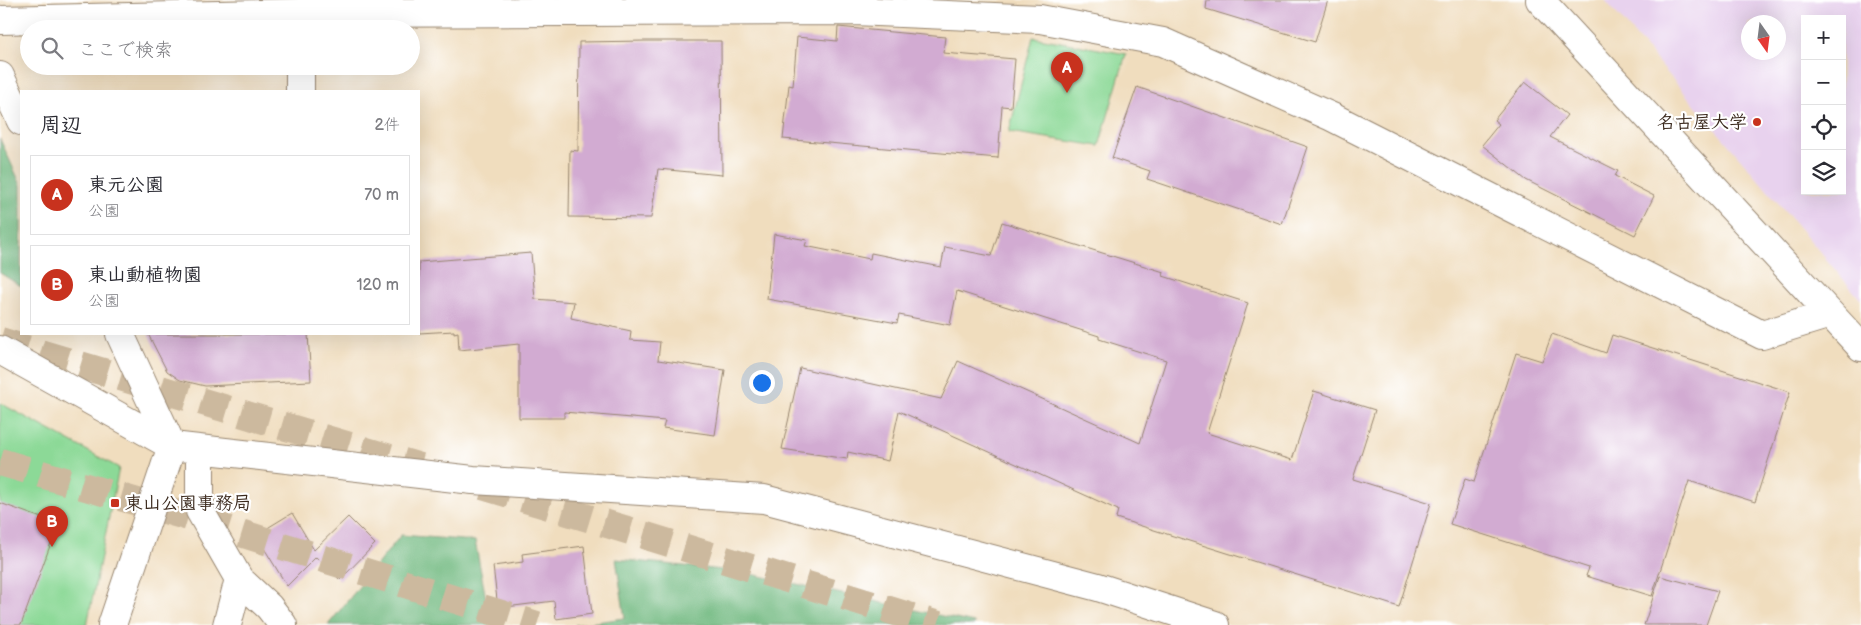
<!DOCTYPE html>
<html lang="ja">
<head>
<meta charset="utf-8">
<style>
  body { margin:0; font-family:"Balsamiq Sans","Klee One",sans-serif; background:#f7f7f7; color:#2b2b33 }
  .controls { position:absolute; right:15px; top:15px; display:grid; overflow:hidden; border-radius:0px; box-shadow:0 5px 20px #0002 }
  .controls button { width:45px; height:45px; display:grid; place-items:center; padding:0; border:0; border-bottom:1px solid #e1e1e2; background:#fff; color:#2b2b33; font:25px sans-serif }
  .compass { position:absolute; left:1741px; top:15px; width:45px; height:45px; border-radius:50%; background:#fff; box-shadow:0 5px 20px #0002; rotate:166deg }
  .you { position:absolute; left:761px; top:382px; width:18px; height:18px; margin:-12px; border:4px solid #fff; border-radius:50%; background:#1a73e8; box-shadow:0 0 0 8px #1a73e833 }
  .badge { display:grid; place-items:center; width:32px; height:32px; border-radius:50%; background:#c8321e; color:#fff; font-size:16px; font-weight:700 }
  .pin { position:absolute; translate:-50% -41px; filter:drop-shadow(0 1px 2px #0008) }
  .pin::after { content:''; position:absolute; top:26px; width:18px; height:15px; background:inherit; clip-path:polygon(0 0,100% 0,50% 100%) }
  .list { margin:0; padding:0; list-style:none }
  h2 { display:flex; justify-content:space-between; align-items:center; height:65px; margin:0; padding:0 20px; font-size:21px }
  h2 small { font-size:16px; font-weight:400; color:#7c7c81 }
  .list li { display:grid; grid-template-columns:32px 1fr auto; gap:15px; align-items:center; box-sizing:border-box; height:80px; margin:0 10px 10px; padding:0 10px; border:1px solid #e1e1e2; border-radius:0px }
  .list b { display:block; font-size:19px; white-space:nowrap }
  .list p { margin:0; font-size:16px; white-space:nowrap; color:#7c7c81 }
  .list em { font-size:16px; font-style:normal; color:#7c7c81 }
  .icon { flex:none; width:28px; height:28px; fill:none; stroke:currentColor; stroke-width:2; stroke-linecap:round; stroke-linejoin:round }
  .map { position:relative; flex:none; width:1861px; height:625px; overflow:hidden }
  .search { position:absolute; background:#fff; box-shadow:0 5px 20px #0002; left:20px; top:20px; width:400px; height:55px; display:flex; align-items:center; gap:12px; box-sizing:border-box; padding:0 18px; border-radius:28px; color:#7c7c81; font-size:19px }
  .panel { position:absolute; background:#fff; box-shadow:0 5px 20px #0002; left:20px; top:90px; width:400px; height:245px; border-radius:0px }
  .map>svg:first-child { display:block }
  .built { fill:#e8d2ee; fill-rule:evenodd }
  .green { fill:#8cd997; stroke:#64825a }
  .forest { fill:#71b980; stroke:#56724f }
  .building { fill:#d2abd2 }
  .lines { fill:none; stroke-linecap:round; stroke-linejoin:round }
  .highway-tunnel { stroke:#ccb99e; stroke-width:28; stroke-dasharray:28 14; stroke-linecap:butt }
  .minor-casing { stroke:#96846e; stroke-width:30 }
  .minor { stroke:#fff; stroke-width:28 }
  .poi-dot { fill:#c8321e; stroke:#fff; stroke-width:2 }
  .labels { text-anchor:middle; stroke-width:4.5; stroke-linejoin:round; paint-order:stroke }
  .poi-label { font-size:18px; font-weight:bold; fill:#3b2a1e; stroke:#fff; text-anchor:end }
</style>
</head>
<body>
<div class="map">
<svg width="1861" height="625" viewBox="0 0 1861 625">
  <rect width="100%" height="100%" fill="#fff"/>
  <filter id="ink" filterUnits="userSpaceOnUse"><feTurbulence type="fractalNoise" baseFrequency=".02" numOctaves="2"/><feDisplacementMap in="SourceGraphic" scale="10" xChannelSelector="R" yChannelSelector="G"/><feConvolveMatrix kernelMatrix="1 2 1 2 8 2 1 2 1" color-interpolation-filters="sRGB"/></filter>
  <filter id="wash" filterUnits="userSpaceOnUse"><feTurbulence type="fractalNoise" baseFrequency=".0096" numOctaves="4" result="noise"/><feDisplacementMap in="SourceGraphic" scale="20" xChannelSelector="R" yChannelSelector="G"/><feGaussianBlur stdDeviation="1.12" result="paint"/><feColorMatrix in="noise" values="0 0 0 0 0 0 0 0 0 0 0 0 0 0 0 0 0 1.4 0 .05"/><feComposite in="paint" operator="in"/></filter>
  <g filter="url(#wash)">
    <rect width="100%" height="100%" fill="#f0ddbe"/>
    <!-- built -->
    <path class="built" d="M 1605,0 L 1861,0 L 1861,300 ZM 1805,19 L 1842,19 L 1842,191 L 1805,191 ZM 1748,22 L 1778,22 L 1778,52 L 1748,52 Z"/>
    <!-- green -->
    <path class="green" d="M 1033,37 L 1126,54 L 1099,146 L 1009,132 Z
      M 0,403 L 119,468 L 87,625 L 0,625 Z"/>
    <!-- forest -->
    <path class="forest" d="M 0,139 L 21,185 L 21,286 L 0,273 Z
      M 401,535 L 475,541 L 491,625 L 328,625 Z
      M 616,559 L 742,572 L 974,623 L 974,625 L 575,625 L 625,618 Z"/>
    <g id="blocks">
      <!-- building -->
      <path class="building" d="M 1207,0 L 1328,0 L 1315,42 L 1206,9 Z
        M 838,27 L 945,37 L 943,53 L 1015,59 L 1011,107 L 1002,106 L 998,158 L 783,139 L 789,85 L 793,86 L 797,37 L 837,41 Z
        M 646,41 L 721,41 L 722,175 L 658,169 L 651,218 L 569,217 L 570,150 L 578,151 L 579,42 Z
        M 1525,82 L 1567,115 L 1550,137 L 1618,171 L 1615,176 L 1654,196 L 1635,235 L 1526,180 L 1482,145 L 1499,124 L 1494,120 Z
        M 1137,87 L 1308,147 L 1282,224 L 1147,179 L 1150,171 L 1112,158 Z
        M 1002,222 L 1164,272 L 1163,276 L 1248,303 L 1207,433 L 1292,460 L 1314,391 L 1375,410 L 1353,479 L 1431,503 L 1399,607 L 1116,518 L 1118,510 L 899,411 L 888,461 L 848,452 L 847,459 L 782,449 L 800,368 L 941,399 L 958,361 L 1140,443 L 1166,360 L 1099,339 L 1099,336 L 957,291 L 950,325 L 899,315 L 897,323 L 767,299 L 774,234 L 807,240 L 805,246 L 870,259 L 871,253 L 941,267 L 945,247 L 991,256 Z
        M 531,253 L 535,299 L 574,302 L 571,318 L 631,331 L 630,340 L 660,342 L 658,360 L 725,370 L 715,435 L 663,428 L 665,421 L 564,412 L 564,418 L 519,418 L 519,344 L 459,350 L 458,332 L 454,333 L 454,331 L 419,333 L 419,262 Z
        M 148,334 L 308,334 L 311,381 L 205,386 L 180,380 L 167,371 Z
        M 1552,334 L 1606,353 L 1612,335 L 1790,392 L 1755,502 L 1689,481 L 1652,596 L 1586,576 L 1589,568 L 1450,524 L 1465,479 L 1474,482 L 1516,353 L 1542,361 Z
        M 0,503 L 58,524 L 21,625 L 0,625 Z
        M 292,513 L 314,550 L 348,517 L 375,544 L 340,580 L 316,557 L 287,586 L 256,535 Z
        M 584,546 L 592,614 L 556,619 L 554,601 L 498,608 L 493,566 L 523,562 L 522,554 Z
        M 1660,576 L 1718,591 L 1706,625 L 1644,625 Z"/>
    </g>
  </g>
  <g filter="url(#ink)">
    <use href="#blocks" fill-opacity="0" stroke="#96846e" stroke-width="1"/>
    <g class="lines">
      <!-- highway-tunnel -->
      <path class="highway-tunnel" d="M 0,341 L 420,467
        M 0,462 L 182,515 L 537,625
        M 483,486 L 938,625"/>
      <defs>
        <path id="minor" d="M 1540,0 L 1861,347
          M 0,20 L 300,13 L 854,11 L 1040,19 L 1163,42 L 1332,117 L 1762,335 L 1830,314
          M 0,76 L 21,121
          M 300,91 L 300,66
          M 0,350 L 172,446 L 473,480 L 764,499 L 1098,587 L 1215,625
          M 200,449 L 200,511 L 239,579 L 269,607 L 283,625
          M 112,625 L 172,446 L 120,334
          M 227,625 L 239,579"/>
      </defs>
      <!-- minor casing -->
      <use href="#minor" class="minor-casing"/>
      <!-- minor -->
      <use href="#minor" class="minor"/>
    </g>
  </g>
  <!-- markers -->
  <g class="poi-dot">
    <circle cx="1757" cy="122" r="5"/>
    <rect x="110" y="498" width="10" height="10" rx="2.5"/>
  </g>
  <g class="labels">
    <!-- poi labels -->
    <g class="poi-label">
      <text x="1747" y="128">名古屋大学</text>
      <text x="125" y="509" text-anchor="start">東山公園事務局</text>
    </g>
  </g>
</svg>
<div class="controls">
<button>+</button>
<button>−</button>
<button><svg class="icon" aria-label="locate" viewBox="0 0 24 24"><circle cx="12" cy="12" r="6"/><path d="M12 2v4M12 18v4M2 12h4M18 12h4"/></svg></button>
<button><svg class="icon" aria-label="layers" viewBox="0 0 24 24"><path d="M12 4l9 5-9 5-9-5zM3 14l9 5 9-5"/></svg></button>
</div>
<svg class="compass" viewBox="-18 -18 36 36"><path d="M0-13l5 13h-10z" fill="#e53935"/><path d="M0 13l5-13h-10z" fill="#7c7c81"/></svg>
<div class="you"></div>
<div class="pin badge" style="left:1067px;top:93px">A</div>
<div class="pin badge" style="left:52px;top:547px">B</div>
<div class="search"><svg class="icon" aria-label="search" viewBox="0 0 24 24"><circle cx="10" cy="10" r="6"/><path d="M15 15l6 6"/></svg>ここで検索</div>
<section class="panel">
<h2>周辺<small>2件</small></h2>
<ul class="list">
<li><span class="badge">A</span><div><b>東元公園</b><p>公園</p></div><em>70 m</em></li>
<li><span class="badge">B</span><div><b>東山動植物園</b><p>公園</p></div><em>120 m</em></li>
</ul>
</section>
</div>
</body>
</html>
